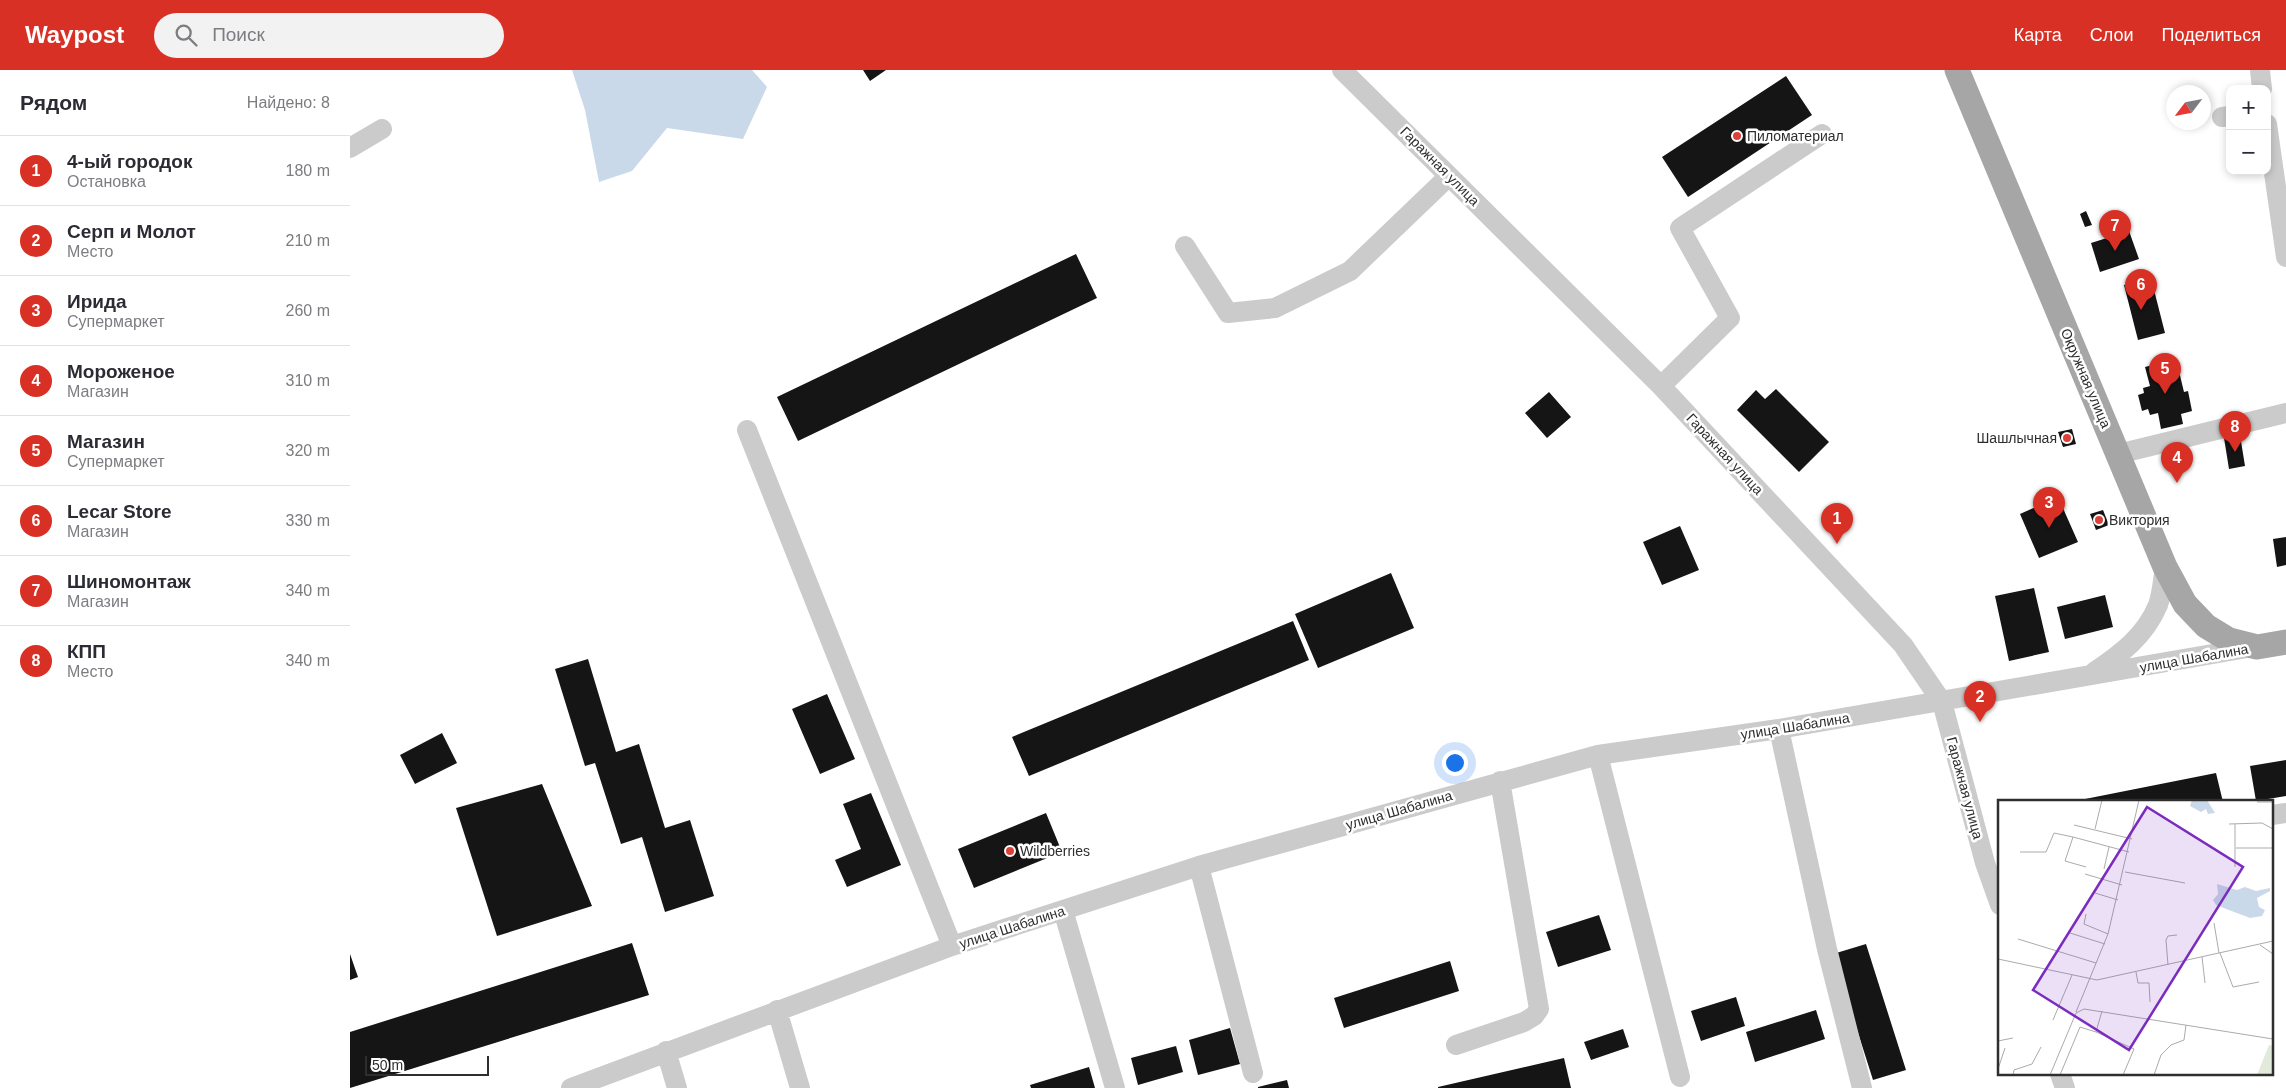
<!DOCTYPE html>
<html lang="ru">
<head>
<meta charset="utf-8">
<style>
  body { margin:0; font-family:Helvetica,sans-serif; background:#f2f2f3; color:#2b2b33 }
  .controls { position:absolute; right:15px; top:15px; display:grid; overflow:hidden; border-radius:10px; box-shadow:0 2px 8px #0003 }
  .controls button { width:45px; height:45px; display:grid; place-items:center; padding:0; border:0; border-bottom:1px solid #e1e1e2; background:#fff; color:#2b2b33; font:25px sans-serif }
  .compass { position:absolute; left:1816px; top:15px; width:45px; height:45px; border-radius:50%; background:#fff; box-shadow:0 2px 8px #0003; rotate:238deg }
  .scale { position:absolute; left:15px; bottom:12px; width:124px; box-sizing:border-box; padding-left:5px; border:2px solid #2e2e2e; border-top:0; font-size:14px; line-height:18px; white-space:nowrap; color:#2e2e2e; -webkit-text-stroke:4px #fff; paint-order:stroke }
  .you { position:absolute; left:1104px; top:692px; width:18px; height:18px; margin:-12px; border:4px solid #fff; border-radius:50%; background:#1a73e8; box-shadow:0 0 0 8px #1a73e833 }
  .badge { display:grid; place-items:center; width:32px; height:32px; border-radius:50%; background:#d93025; color:#fff; font-size:16px; font-weight:700 }
  .pin { position:absolute; translate:-50% -41px; filter:drop-shadow(0 1px 2px #0008) }
  .pin::after { content:''; position:absolute; top:26px; width:18px; height:15px; background:inherit; clip-path:polygon(0 0,100% 0,50% 100%) }
  .list { margin:0; padding:0; list-style:none }
  h2 { display:flex; justify-content:space-between; align-items:center; height:65px; margin:0; padding:0 20px; font-size:21px }
  h2 small { font-size:16px; font-weight:400; color:#7c7c81 }
  .list li { display:grid; grid-template-columns:32px 1fr auto; gap:15px; align-items:center; box-sizing:border-box; height:70px; padding:0 20px; border-top:1px solid #e1e1e2 }
  .list b { display:block; font-size:19px; white-space:nowrap }
  .list p { margin:0; font-size:16px; white-space:nowrap; color:#7c7c81 }
  .list em { font-size:16px; font-style:normal; color:#7c7c81 }
  .icon { flex:none; width:28px; height:28px; fill:none; stroke:currentColor; stroke-width:2; stroke-linecap:round; stroke-linejoin:round }
  .map { position:relative; flex:none; width:1936px; height:1018px; overflow:hidden }
  header { display:flex; align-items:center; gap:30px; box-sizing:border-box; height:70px; padding:0 25px; background:#d93025; color:#fff }
  header strong { font-size:24px }
  nav { display:flex; gap:28px; margin-inline-start:auto; font-size:18px }
  .search { width:350px; height:45px; background:#f2f2f3; display:flex; align-items:center; gap:12px; box-sizing:border-box; padding:0 18px; border-radius:28px; color:#7c7c81; font-size:19px }
  main { display:flex }
  aside { flex:1; background:#fff }
  .map>svg:first-child { display:block }
  .water { fill:#c9d9e9 }
  .building { fill:#151515 }
  .lines { fill:none; stroke-linecap:round; stroke-linejoin:round }
  .minor { stroke:#cbcbcb; stroke-width:20 }
  .major { stroke:#a6a6a6; stroke-width:25 }
  .poi-dot { fill:#db4039; stroke:#fff; stroke-width:2 }
  .labels { text-anchor:middle; stroke-width:5; stroke-linejoin:round; paint-order:stroke }
  .poi-label { font-size:14px; fill:#2e2e2e; stroke:#fff; text-anchor:start }
  .street-label { font-size:14px; fill:#2e2e2e; stroke:#fff }
  .inset-road { fill:none; stroke:#ababab; stroke-width:1 }
  .view { fill:#7b2cbf; fill-opacity:0.15; stroke:#7b2cbf; stroke-width:2.5 }
  .inset-edge { fill:none; stroke:#2e2e2e; stroke-width:2.5 }
</style>
</head>
<body>
<header>
<strong>Waypost</strong>
<div class="search"><svg class="icon" aria-label="search" viewBox="0 0 24 24"><circle cx="10" cy="10" r="6"/><path d="M15 15l6 6"/></svg>Поиск</div>
<nav><a>Карта</a><a>Слои</a><a>Поделиться</a></nav>
</header>
<main>
<aside>
<h2>Рядом<small>Найдено: 8</small></h2>
<ul class="list">
<li><span class="badge">1</span><div><b>4-ый городок</b><p>Остановка</p></div><em>180 m</em></li>
<li><span class="badge">2</span><div><b>Серп и Молот</b><p>Место</p></div><em>210 m</em></li>
<li><span class="badge">3</span><div><b>Ирида</b><p>Супермаркет</p></div><em>260 m</em></li>
<li><span class="badge">4</span><div><b>Мороженое</b><p>Магазин</p></div><em>310 m</em></li>
<li><span class="badge">5</span><div><b>Магазин</b><p>Супермаркет</p></div><em>320 m</em></li>
<li><span class="badge">6</span><div><b>Lecar Store</b><p>Магазин</p></div><em>330 m</em></li>
<li><span class="badge">7</span><div><b>Шиномонтаж</b><p>Магазин</p></div><em>340 m</em></li>
<li><span class="badge">8</span><div><b>КПП</b><p>Место</p></div><em>340 m</em></li>
</ul>
</aside>
<div class="map">
<svg width="1936" height="1018" viewBox="0 0 1936 1018">
  <rect width="100%" height="100%" fill="#fff"/>
  <!-- water -->
  <path class="water" d="M 222,0 L 402,0 L 417,17 L 393,69 L 317,58 L 282,101 L 249,112 L 235,40 Z"/>
  <!-- building -->
  <path class="building" d="M 513,0 L 536,0 L 520,11 Z
    M 1436,6 L 1462,45 L 1338,127 L 1312,87 Z
    M 1736,141 L 1742,155 L 1735,157 L 1730,144 Z
    M 1779,161 L 1789,189 L 1750,202 L 1741,173 Z
    M 726,184 L 747,228 L 448,371 L 427,327 Z
    M 1801,208 L 1815,263 L 1788,270 L 1774,215 Z
    M 1826,289 L 1834,322 L 1838,321 L 1842,341 L 1831,344 L 1833,354 L 1811,359 L 1808,343 L 1800,345 L 1798,339 L 1792,341 L 1788,325 L 1794,323 L 1793,318 L 1800,316 L 1795,297 Z
    M 1426,319 L 1479,372 L 1449,402 L 1387,340 L 1406,320 L 1415,329 Z
    M 1199,322 L 1221,347 L 1197,368 L 1175,343 Z
    M 1722,359 L 1726,374 L 1713,377 L 1708,362 Z
    M 1890,365 L 1895,396 L 1879,399 L 1874,368 Z
    M 1708,427 L 1728,472 L 1689,488 L 1670,444 Z
    M 1753,440 L 1759,455 L 1746,460 L 1740,444 Z
    M 1330,456 L 1349,500 L 1312,515 L 1293,472 Z
    M 1936,467 L 1936,495 L 1927,497 L 1923,469 Z
    M 1041,503 L 1064,558 L 968,598 L 945,544 Z
    M 1684,518 L 1699,582 L 1659,591 L 1645,526 Z
    M 1755,525 L 1763,557 L 1715,569 L 1707,537 Z
    M 943,551 L 959,590 L 679,706 L 662,667 Z
    M 238,589 L 266,682 L 289,674 L 315,758 L 340,750 L 364,826 L 315,842 L 292,767 L 271,774 L 245,693 L 235,696 L 205,599 Z
    M 477,624 L 505,689 L 470,704 L 442,639 Z
    M 92,663 L 107,693 L 65,714 L 50,685 Z
    M 1936,690 L 1936,726 L 1906,731 L 1900,696 Z
    M 1866,703 L 1873,732 L 1735,732 L 1735,729 Z
    M 192,714 L 242,836 L 147,866 L 106,738 Z
    M 521,723 L 551,795 L 497,817 L 485,790 L 511,779 L 493,734 Z
    M 696,743 L 712,782 L 624,818 L 608,779 Z
    M 1249,845 L 1261,880 L 1208,897 L 1196,862 Z
    M 282,873 L 299,925 L 0,1018 L 0,962 Z
    M 1516,874 L 1556,1000 L 1523,1010 L 1483,884 Z
    M 0,884 L 8,907 L 0,910 Z
    M 1100,891 L 1109,921 L 994,958 L 984,928 Z
    M 1386,927 L 1395,956 L 1351,971 L 1341,941 Z
    M 1466,940 L 1475,969 L 1405,992 L 1396,962 Z
    M 880,958 L 890,994 L 848,1005 L 839,970 Z
    M 1273,959 L 1279,977 L 1241,990 L 1234,972 Z
    M 826,976 L 833,1002 L 788,1015 L 781,988 Z
    M 1214,988 L 1221,1018 L 1088,1018 L 1088,1017 Z
    M 739,997 L 745,1018 L 681,1018 L 680,1015 Z
    M 937,1010 L 939,1018 L 908,1018 L 908,1017 Z"/>
  <g class="lines">
    <!-- minor -->
    <path class="minor" d="M 992,0 L 1311,316 L 1553,575 L 1592,632 L 1635,793 L 1650,835
      M 1910,0 L 1912,19
      M 1872,47 L 1880,46
      M 1917,54 L 1936,187
      M 0,78 L 32,59
      M 835,176 L 878,243 L 925,238 L 1000,201 L 1099,106
      M 1311,316 L 1380,248 L 1330,158 L 1472,64
      M 397,360 L 602,876
      M 1768,384 L 1936,343
      M 1744,602 C 1771,584 1795,566 1808,535 C 1812,524 1813,509 1815,497
      M 1429,659 L 1477,879 L 1512,1018
      M 1248,685 L 1330,1007
      M 1922,745 L 1936,743
      M 849,796 L 903,1003
      M 713,840 L 765,1018
      M 427,940 L 450,1018
      M 1106,975 L 1174,952 L 1184,946 L 1189,939 L 1150,711
      M 316,981 L 327,1018
      M 1710,1004 L 1715,1018
      M 221,1018 L 602,876 L 849,796 L 1248,685 L 1429,659 L 1903,577"/>
    <!-- major -->
    <path class="major" d="M 1607,0 L 1815,497 L 1835,534 L 1856,556 L 1879,570 L 1907,577 L 1936,572"/>
  </g>
  <!-- markers -->
  <g class="poi-dot">
    <circle cx="1387" cy="66" r="5"/>
    <circle cx="1717" cy="368" r="5"/>
    <circle cx="1749" cy="450" r="5"/>
    <circle cx="660" cy="781" r="5"/>
  </g>
  <g class="labels">
    <!-- poi labels -->
    <g class="poi-label">
      <text x="1397" y="71">Пиломатериал</text>
      <text x="1707" y="373" text-anchor="end">Шашлычная</text>
      <text x="1759" y="455">Виктория</text>
      <text x="670" y="786">Wildberries</text>
    </g>
    <!-- street labels -->
    <g class="street-label">
      <text transform="translate(1090 96) rotate(45)" y="5">Гаражная улица</text>
      <text transform="translate(1736 308) rotate(67)" y="5">Окружная улица</text>
      <text transform="translate(1375 384) rotate(47)" y="5">Гаражная улица</text>
      <text transform="translate(1844 588) rotate(-10)" y="5">улица Шабалина</text>
      <text transform="translate(1445 656) rotate(-9)" y="5">улица Шабалина</text>
      <text transform="translate(1615 718) rotate(75)" y="5">Гаражная улица</text>
      <text transform="translate(1049 740) rotate(-16)" y="5">улица Шабалина</text>
      <text transform="translate(662 857) rotate(-18)" y="5">улица Шабалина</text>
    </g>
  </g>
  <!-- overview -->
  <g transform="translate(1648 730)">
    <rect width="275" height="275" fill="#fff"/>
    <path d="M 271,245 L 275,246 L 275,275 L 259,275 Z" fill="#e2eadc"/>
    <path d="M 194,0 L 209,0 L 217,13 L 210,14 L 208,9 L 203,12 L 192,6 ZM 219,84 L 239,90 L 247,87 L 258,91 L 272,88 L 272,91 L 259,98 L 261,107 L 267,110 L 264,116 L 252,118 L 218,105 L 215,100 L 220,94 Z" fill="#c9d9e9"/>
    <path class="inset-road" d="M 259,2 L 275,2M 231,24 L 264,23 L 275,29M 76,25 L 134,39M 97,29 L 104,0M 238,48 L 275,48M 22,52 L 48,52 L 56,33 L 75,37M 88,67 L 67,61 L 75,37 L 131,52M 237,67 L 237,24M 106,69 L 111,47M 127,72 L 187,83M 87,74 L 124,85M 97,93 L 120,100M 88,114 L 86,124 L 110,134M 216,123 L 221,153M 72,133 L 107,144M 20,139 L 98,163M 262,145 L 275,154M 222,153 L 235,187 L 261,182M 204,157 L 207,183M 0,159 L 99,180 L 275,141M 170,165 L 168,140 L 170,136 L 179,135M 138,172 L 140,183 L 151,183 L 152,202M 104,211 L 98,232 L 136,249 L 125,275M 78,212 L 110,134 L 141,0M 55,220 L 74,175M 0,241 L 15,238M 0,269 L 7,248M 15,275 L 16,270 L 34,264 L 43,247M 52,275 L 78,213 L 86,209 L 275,239M 62,275 L 82,227 L 98,232M 156,275 L 163,255 L 173,245 L 186,240 L 188,225"/>
    <path class="view" d="M 149,7 L 245,67 L 131,250 L 35,190 Z"/>
    <rect width="275" height="275" class="inset-edge"/>
  </g>
</svg>
<div class="controls">
<button>+</button>
<button>−</button>
</div>
<svg class="compass" viewBox="-18 -18 36 36"><path d="M0-13l5 13h-10z" fill="#e53935"/><path d="M0 13l5-13h-10z" fill="#7c7c81"/></svg>
<div class="scale">50 m</div>
<div class="you"></div>
<div class="pin badge" style="left:1487px;top:474px">1</div>
<div class="pin badge" style="left:1630px;top:652px">2</div>
<div class="pin badge" style="left:1699px;top:458px">3</div>
<div class="pin badge" style="left:1827px;top:413px">4</div>
<div class="pin badge" style="left:1815px;top:324px">5</div>
<div class="pin badge" style="left:1791px;top:240px">6</div>
<div class="pin badge" style="left:1765px;top:181px">7</div>
<div class="pin badge" style="left:1885px;top:382px">8</div>
</div>
</main>
</body>
</html>
